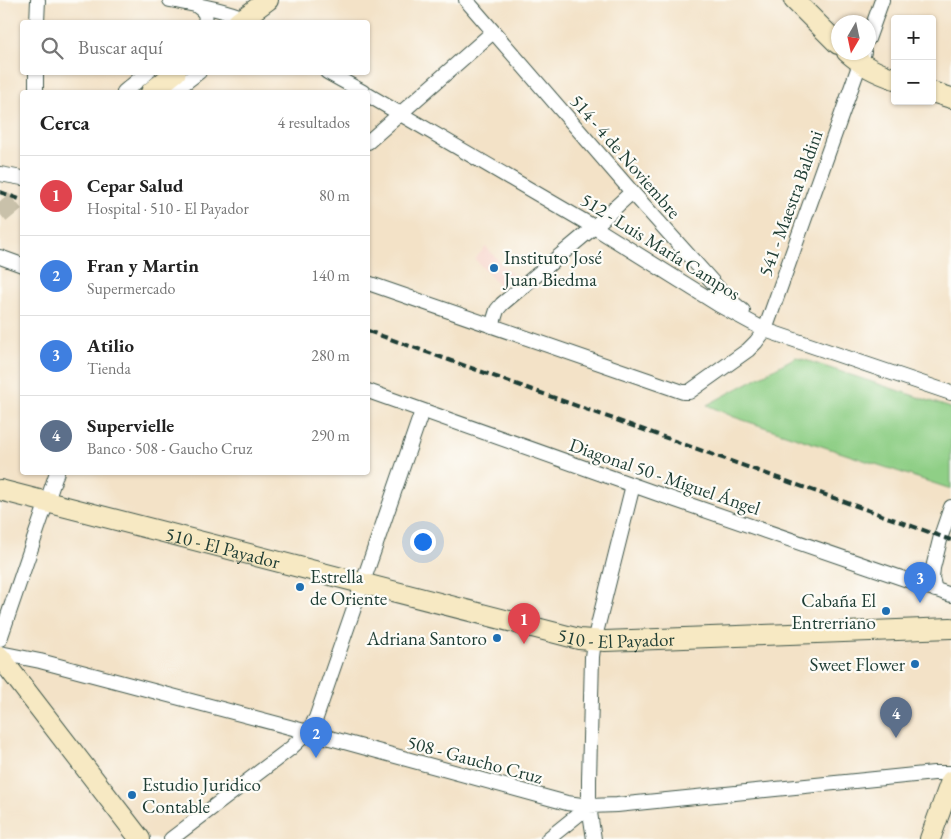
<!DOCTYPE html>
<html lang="es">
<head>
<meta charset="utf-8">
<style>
  body { margin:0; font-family:"EB Garamond",serif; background:#f6f6f6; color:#222 }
  .controls { position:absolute; right:15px; top:15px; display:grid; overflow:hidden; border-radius:5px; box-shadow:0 1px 4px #0004 }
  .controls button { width:45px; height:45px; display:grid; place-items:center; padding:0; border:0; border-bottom:1px solid #e0e0e0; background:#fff; color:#222; font:25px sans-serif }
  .compass { position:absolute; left:831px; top:15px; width:45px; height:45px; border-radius:50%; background:#fff; box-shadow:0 1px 4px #0004; rotate:189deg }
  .you { position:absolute; left:422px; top:541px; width:18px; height:18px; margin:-12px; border:4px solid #fff; border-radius:50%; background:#1a73e8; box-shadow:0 0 0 8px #1a73e833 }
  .badge { display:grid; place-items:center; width:32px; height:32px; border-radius:50%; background:#1f6fb2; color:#fff; font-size:16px; font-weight:700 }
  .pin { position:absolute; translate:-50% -41px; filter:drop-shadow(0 1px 2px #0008) }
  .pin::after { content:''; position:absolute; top:26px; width:18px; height:15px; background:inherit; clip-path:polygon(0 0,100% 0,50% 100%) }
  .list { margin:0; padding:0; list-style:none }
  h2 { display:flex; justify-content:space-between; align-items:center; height:65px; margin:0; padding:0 20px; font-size:21px }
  h2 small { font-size:16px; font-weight:400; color:#767676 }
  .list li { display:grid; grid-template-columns:32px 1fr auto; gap:15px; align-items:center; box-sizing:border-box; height:80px; padding:0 20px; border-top:1px solid #e0e0e0 }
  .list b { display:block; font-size:19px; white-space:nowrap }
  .list p { margin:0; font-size:16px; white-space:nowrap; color:#767676 }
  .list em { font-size:16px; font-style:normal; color:#767676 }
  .icon { flex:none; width:28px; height:28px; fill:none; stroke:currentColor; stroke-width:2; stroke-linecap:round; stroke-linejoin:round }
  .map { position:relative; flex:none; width:951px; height:839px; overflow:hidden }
  .search { position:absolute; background:#fff; box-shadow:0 1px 4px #0004; left:20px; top:20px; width:350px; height:55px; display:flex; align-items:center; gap:12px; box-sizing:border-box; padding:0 18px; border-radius:5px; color:#767676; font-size:19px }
  .panel { position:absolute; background:#fff; box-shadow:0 1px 4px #0004; left:20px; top:90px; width:350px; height:385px; border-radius:5px }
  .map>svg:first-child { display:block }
  .built { fill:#f7d1c8 }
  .green { fill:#8fcf86; stroke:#57865d }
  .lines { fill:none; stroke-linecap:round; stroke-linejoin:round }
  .secondary-tunnel { stroke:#c9c1aa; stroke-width:20; stroke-dasharray:20 10; stroke-linecap:butt }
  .street-casing { stroke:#3f564a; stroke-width:16 }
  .secondary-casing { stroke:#3f564a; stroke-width:22 }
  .street { stroke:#fff; stroke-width:14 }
  .secondary { stroke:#f7e9c3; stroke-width:20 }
  .rail { stroke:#1f3d34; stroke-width:4; stroke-dasharray:8 4; stroke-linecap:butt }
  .poi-dot { fill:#1f6fb2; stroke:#fdfcf7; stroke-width:2 }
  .labels { text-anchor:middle; stroke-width:4.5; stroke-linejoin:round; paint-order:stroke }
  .street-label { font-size:19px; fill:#1f3d34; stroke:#fdfcf7 }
  .poi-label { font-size:19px; fill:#1f3d34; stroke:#fdfcf7; text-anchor:start }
</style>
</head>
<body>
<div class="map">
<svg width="951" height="839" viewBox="0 0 951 839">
  <rect width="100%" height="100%" fill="#fdfcf7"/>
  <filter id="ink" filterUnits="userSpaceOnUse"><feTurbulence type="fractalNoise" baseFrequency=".02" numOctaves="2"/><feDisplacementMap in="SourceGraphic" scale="10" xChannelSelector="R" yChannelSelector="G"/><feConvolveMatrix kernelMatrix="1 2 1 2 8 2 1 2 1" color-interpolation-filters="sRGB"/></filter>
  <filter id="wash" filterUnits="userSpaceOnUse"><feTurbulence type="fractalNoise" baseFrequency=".0096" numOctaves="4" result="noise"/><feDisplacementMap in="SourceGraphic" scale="20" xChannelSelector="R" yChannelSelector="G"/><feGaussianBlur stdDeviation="1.12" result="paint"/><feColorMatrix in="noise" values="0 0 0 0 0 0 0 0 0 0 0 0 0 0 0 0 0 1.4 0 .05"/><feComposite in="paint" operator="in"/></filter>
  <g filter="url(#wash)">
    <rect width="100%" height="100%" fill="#f3e2c7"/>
    <!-- built -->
    <path class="built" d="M 486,247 L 514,277 L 501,288 L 475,259 Z"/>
    <!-- green -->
    <path class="green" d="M 796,357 L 951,408 L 951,489 L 734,417 L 707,405 Z"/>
  </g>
  <g filter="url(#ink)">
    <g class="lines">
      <!-- secondary-tunnel -->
      <path class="secondary-tunnel" d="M 0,214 L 22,196"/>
      <defs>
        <path id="street" d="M 170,0 C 195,5 220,8 244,18
          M 466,0 L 632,192 L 726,297 L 743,311
          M 197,6 C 204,11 207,14 205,22
          M 37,22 L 38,0
          M 868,39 L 882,0
          M 327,72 L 363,92
          M 36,92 L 36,72
          M 124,92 L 148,72
          M 173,92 L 199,72
          M 368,95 L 594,227 L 719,305 L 765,330 L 951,393
          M 368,142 L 493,32
          M 0,174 L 22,178
          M 0,257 L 22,265
          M 368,283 L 683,392 L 689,392 L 748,350 L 756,342 L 765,330 L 864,52
          M 492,326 L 497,310 L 502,304 L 594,227 L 632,192
          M 368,391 L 658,494 L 951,595
          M 935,590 L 932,578 L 933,568 L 941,536 L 951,507
          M 0,639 L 57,472
          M 0,653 L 40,661 L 308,732 L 567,803 L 589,806 L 617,805 L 934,773 L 951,773
          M 171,839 L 291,748 L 308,732 L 316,718 L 422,411
          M 548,839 L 589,806
          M 594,839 L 589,806 L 589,780 L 592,657 L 594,641 L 633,485"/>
        <g id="secondary">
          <path d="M 794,0 L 838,44"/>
          <path d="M 238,22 L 268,0"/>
          <path d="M 847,52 C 863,66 875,72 895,79"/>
          <path d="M 151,92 L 176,72"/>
          <path d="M 932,92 L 951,98"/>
          <path id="s1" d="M 0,490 L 579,639 L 605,641 L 951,628"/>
          <path d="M 0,657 L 140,839"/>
          <path d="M 930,839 L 951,781"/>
        </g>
      </defs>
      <!-- street casing -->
      <use href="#street" class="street-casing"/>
      <!-- secondary casing -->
      <use href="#secondary" class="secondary-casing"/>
      <!-- street -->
      <use href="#street" class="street"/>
      <!-- secondary -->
      <use href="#secondary" class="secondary"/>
      <!-- rail -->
      <path class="rail" d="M 0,192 L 22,200
        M 368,331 L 951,540"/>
    </g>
  </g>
  <!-- markers -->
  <g class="poi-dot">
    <circle cx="494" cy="268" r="5"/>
    <circle cx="300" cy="587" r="5"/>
    <circle cx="886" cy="611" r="5"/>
    <circle cx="497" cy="638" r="5"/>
    <circle cx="915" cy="664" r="5"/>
    <circle cx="132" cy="795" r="5"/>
  </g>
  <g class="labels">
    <!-- street labels -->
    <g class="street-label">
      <text transform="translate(626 156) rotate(49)" y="7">514 - 4 de Noviembre</text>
      <text transform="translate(790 203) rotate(-70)" y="7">541 - Maestra Baldini</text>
      <text transform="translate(661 246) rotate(32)" y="7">512 - Luis María Campos</text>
      <text transform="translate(665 476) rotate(19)" y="7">Diagonal 50 - Miguel Ángel</text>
      <text dy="7" stroke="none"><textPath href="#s1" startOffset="230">510 - El Payador</textPath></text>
      <text dy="7" stroke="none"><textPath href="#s1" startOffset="635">510 - El Payador</textPath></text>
      <text transform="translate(475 759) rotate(15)" y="7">508 - Gaucho Cruz</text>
    </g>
    <!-- poi labels -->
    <g class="poi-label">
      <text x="504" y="264">Instituto José<tspan x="504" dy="22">Juan Biedma</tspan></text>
      <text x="310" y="583">Estrella<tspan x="310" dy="22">de Oriente</tspan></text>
      <text x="876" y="607" text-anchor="end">Cabaña El<tspan x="876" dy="22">Entrerriano</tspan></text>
      <text x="487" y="645" text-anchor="end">Adriana Santoro</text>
      <text x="905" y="671" text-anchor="end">Sweet Flower</text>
      <text x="142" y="791">Estudio Juridico<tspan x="142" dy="22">Contable</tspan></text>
    </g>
  </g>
</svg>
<div class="controls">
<button>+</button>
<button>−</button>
</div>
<svg class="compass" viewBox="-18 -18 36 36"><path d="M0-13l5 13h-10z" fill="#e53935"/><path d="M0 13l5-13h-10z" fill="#767676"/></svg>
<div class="you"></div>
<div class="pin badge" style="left:524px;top:644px;background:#e0444e">1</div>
<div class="pin badge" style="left:316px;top:758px;background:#3f7fe0">2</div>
<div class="pin badge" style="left:920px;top:603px;background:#3f7fe0">3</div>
<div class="pin badge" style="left:896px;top:738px;background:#5c6f8a">4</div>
<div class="search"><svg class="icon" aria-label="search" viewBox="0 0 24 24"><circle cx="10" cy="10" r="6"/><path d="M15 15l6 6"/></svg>Buscar aquí</div>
<section class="panel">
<h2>Cerca<small>4 resultados</small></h2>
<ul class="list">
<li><span class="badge" style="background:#e0444e">1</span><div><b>Cepar Salud</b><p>Hospital · 510 - El Payador</p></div><em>80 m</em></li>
<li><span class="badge" style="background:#3f7fe0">2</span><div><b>Fran y Martin</b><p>Supermercado</p></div><em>140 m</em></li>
<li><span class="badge" style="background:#3f7fe0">3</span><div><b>Atilio</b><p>Tienda</p></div><em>280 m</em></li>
<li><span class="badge" style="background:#5c6f8a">4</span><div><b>Supervielle</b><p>Banco · 508 - Gaucho Cruz</p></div><em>290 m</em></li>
</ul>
</section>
</div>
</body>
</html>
